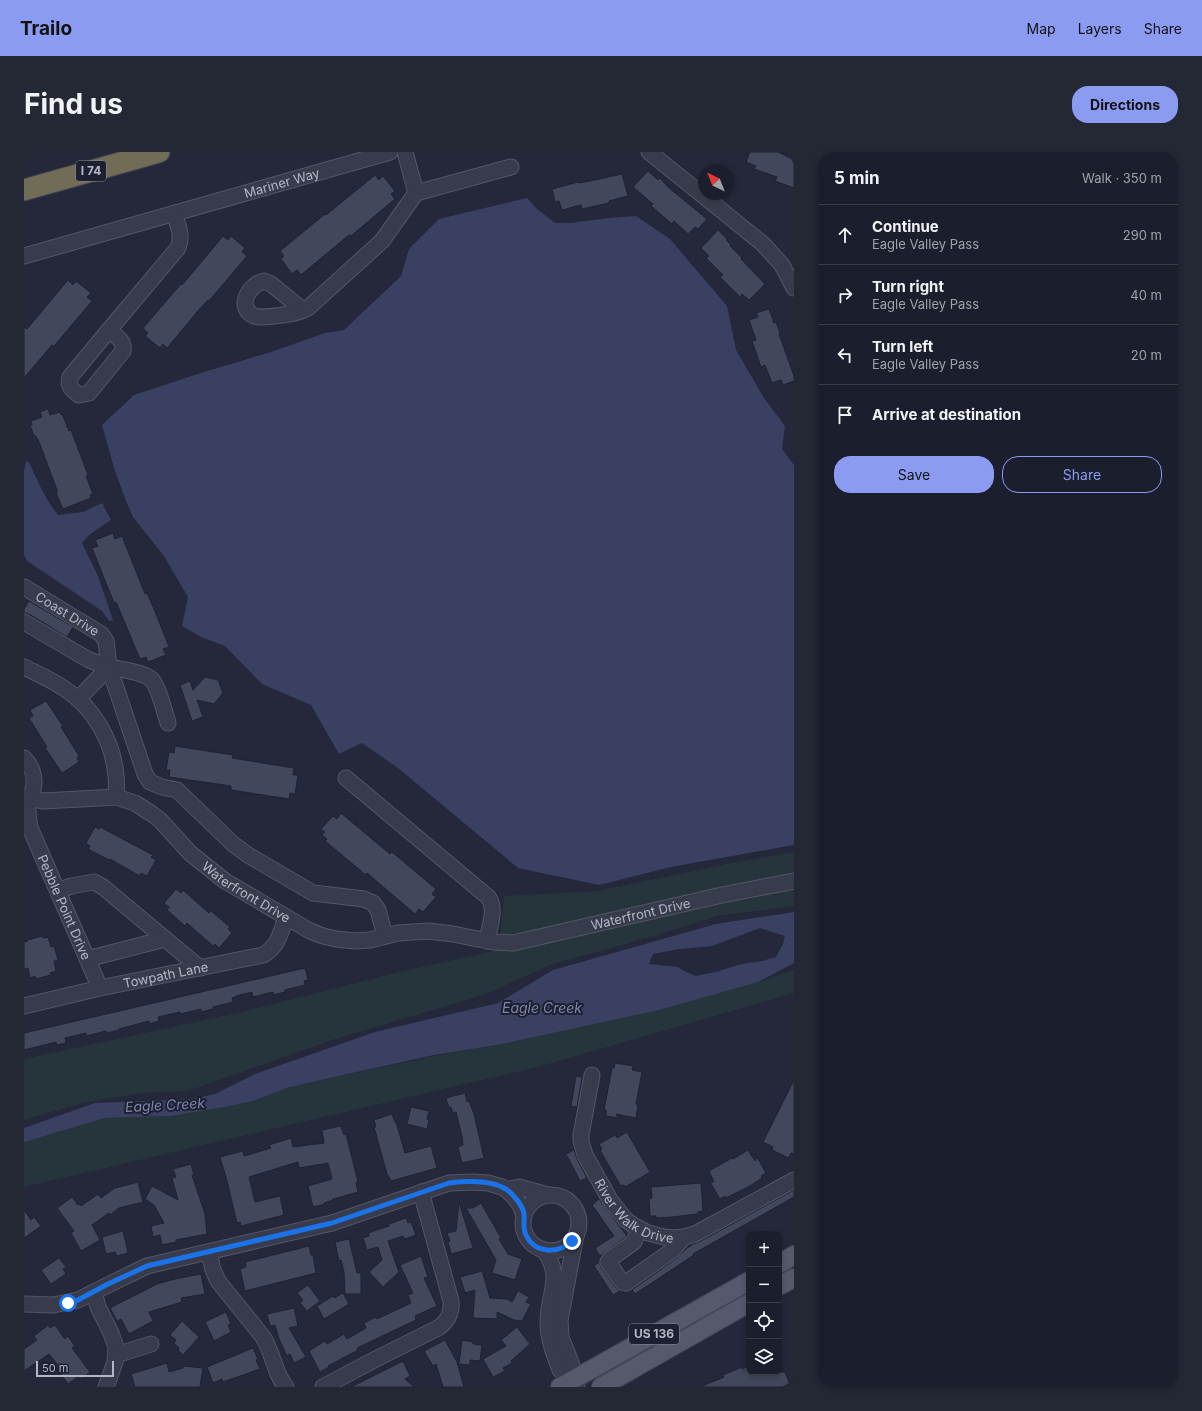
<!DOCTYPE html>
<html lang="en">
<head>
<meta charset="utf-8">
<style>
  body { margin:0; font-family:Inter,sans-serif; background:#242734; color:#f1f3f6 }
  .controls { position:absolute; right:12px; bottom:12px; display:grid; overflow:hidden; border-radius:8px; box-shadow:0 2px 6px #0003 }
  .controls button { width:36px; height:36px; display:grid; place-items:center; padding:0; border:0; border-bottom:1px solid #393c48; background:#1b1e2c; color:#f1f3f6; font:20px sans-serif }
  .compass { position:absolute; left:674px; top:12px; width:36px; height:36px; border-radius:50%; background:#1b1e2c; box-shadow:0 2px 6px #0003; rotate:317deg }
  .scale { position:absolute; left:12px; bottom:10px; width:78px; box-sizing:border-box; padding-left:4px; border:2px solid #b3b6c6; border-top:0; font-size:11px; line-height:14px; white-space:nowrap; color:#b3b6c6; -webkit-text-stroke:3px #1d2030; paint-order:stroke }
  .stop { position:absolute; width:12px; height:12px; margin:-9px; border:3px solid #1a73e8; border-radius:50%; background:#fff }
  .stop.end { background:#1a73e8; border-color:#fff; box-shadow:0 1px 4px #0008 }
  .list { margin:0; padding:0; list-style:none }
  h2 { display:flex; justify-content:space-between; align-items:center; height:52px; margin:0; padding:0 16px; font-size:17px }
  h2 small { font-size:13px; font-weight:400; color:#a0a2a9 }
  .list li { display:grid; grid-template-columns:26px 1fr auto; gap:12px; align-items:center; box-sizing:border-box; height:60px; padding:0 16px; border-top:1px solid #393c48 }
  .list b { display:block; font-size:15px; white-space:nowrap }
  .list p { margin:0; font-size:13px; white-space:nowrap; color:#a0a2a9 }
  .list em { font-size:13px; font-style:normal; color:#a0a2a9 }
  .actions { display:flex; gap:8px; padding:12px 16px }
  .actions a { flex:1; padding:9px 0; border:1px solid #8c9bf2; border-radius:16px; text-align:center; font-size:14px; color:#8c9bf2 }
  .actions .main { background:#8c9bf2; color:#111 }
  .icon { flex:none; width:22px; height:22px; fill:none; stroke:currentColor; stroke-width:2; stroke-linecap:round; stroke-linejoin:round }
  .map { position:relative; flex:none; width:770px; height:1235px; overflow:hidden; border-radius:16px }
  header { display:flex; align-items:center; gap:24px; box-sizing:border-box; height:56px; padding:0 20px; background:#8c9bf2; color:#111 }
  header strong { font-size:19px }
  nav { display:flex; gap:22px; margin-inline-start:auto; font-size:14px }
  .intro { display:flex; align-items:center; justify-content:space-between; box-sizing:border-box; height:96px; padding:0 24px }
  h1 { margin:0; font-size:28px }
  .button { padding:10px 18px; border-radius:16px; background:#8c9bf2; color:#111; font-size:14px; font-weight:700 }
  main { display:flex; gap:24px; padding:0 24px }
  aside { flex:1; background:#1b1e2c; border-radius:16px; box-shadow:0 2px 6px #0003 }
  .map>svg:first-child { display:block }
  .green { fill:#26343b }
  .water { fill:#394061; fill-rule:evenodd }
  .building { fill:#43475c; stroke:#1f2232 }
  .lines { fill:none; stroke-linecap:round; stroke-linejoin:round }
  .minor-casing { stroke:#535666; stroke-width:17 }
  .major-casing { stroke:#414454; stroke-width:20 }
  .highway-casing { stroke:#404353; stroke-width:23 }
  .minor { stroke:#373b4b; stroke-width:15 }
  .major { stroke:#56596b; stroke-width:18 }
  .highway { stroke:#706c55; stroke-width:21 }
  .route { stroke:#1a73e8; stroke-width:5 }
  .labels { text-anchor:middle; stroke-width:4; stroke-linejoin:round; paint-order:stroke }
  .shield { fill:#1d2030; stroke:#868999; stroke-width:1 }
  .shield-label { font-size:12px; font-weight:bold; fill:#b3b6c6 }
  .street-label { font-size:13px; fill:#b3b6c6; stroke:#1d2030 }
  .water-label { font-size:14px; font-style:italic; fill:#7c86ad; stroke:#1d2030 }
</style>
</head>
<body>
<header>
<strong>Trailo</strong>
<nav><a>Map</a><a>Layers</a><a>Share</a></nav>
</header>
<div class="intro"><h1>Find us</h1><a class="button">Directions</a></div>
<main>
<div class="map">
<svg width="770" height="1235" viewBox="0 0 770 1235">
  <rect width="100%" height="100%" fill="#24283a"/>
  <!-- green -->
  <path class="green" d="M 770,700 L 770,754 L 693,764 L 630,784 L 526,813 L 460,843 L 311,887 L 164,939 L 119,941 L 58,951 L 0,968 L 0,907 L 213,861 L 379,819 L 475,798 L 480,744 L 573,739 L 708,711 Z
    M 770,818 L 770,841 L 514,915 L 0,1035 L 0,988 L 81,966 L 147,964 L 237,946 L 269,934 L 424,901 L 473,893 L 737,829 Z"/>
  <!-- water -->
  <path class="water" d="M 503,46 L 513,57 L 531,71 L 546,71 L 585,66 L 612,64 L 646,87 L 703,154 L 712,198 L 740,246 L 761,274 L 758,297 L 770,313 L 770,693 L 647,715 L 575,733 L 494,716 L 374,616 L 338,591 L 315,602 L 287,553 L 238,532 L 201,494 L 177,485 L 158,474 L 164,445 L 140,404 L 109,365 L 102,349 L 91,319 L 78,273 L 110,243 L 180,220 L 247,200 L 301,181 L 320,178 L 377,124 L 385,97 L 415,67 Z
    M 2,310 L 5,310 C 13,328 21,347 34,363 L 59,360 L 78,351 L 87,368 L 65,383 L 58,391 L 74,424 L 89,468 L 85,469 L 78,459 L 3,409 L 0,403 L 0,319 Z
    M 770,760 L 770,811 L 734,830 L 635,858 L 473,893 L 410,903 L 319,923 L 266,935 L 229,949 L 200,955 L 147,964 L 81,966 L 0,990 L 0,976 L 71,951 L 168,947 L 191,942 L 231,922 L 351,880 L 474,851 L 529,818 L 692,772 ZM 736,776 L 761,784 L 759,792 L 752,805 L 738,809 L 717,812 L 692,820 L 672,824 L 660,819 L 654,815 L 625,812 L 629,802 L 655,797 L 688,794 Z"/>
  <!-- building -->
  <path class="building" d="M 726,0 L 754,0 L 770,8 L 770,36 L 751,29 L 753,25 L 730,17 L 732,14 L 722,10 Z
    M 624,19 L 634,28 L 636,26 L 644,35 L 683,67 L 674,77 L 671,75 L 664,82 L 650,69 L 648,72 L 627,54 L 629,52 L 609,35 Z
    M 598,22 L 604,44 L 585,49 L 585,51 L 558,57 L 557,53 L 538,58 L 535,49 L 531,50 L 528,37 L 554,30 L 555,31 L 561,30 Z
    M 351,23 L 355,28 L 359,24 L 371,39 L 367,42 L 371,47 L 327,84 L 325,83 L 277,123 L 273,118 L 268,122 L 257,107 L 260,104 L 256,99 L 301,62 L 302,63 Z
    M 694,78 L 703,87 L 702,88 L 707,93 L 706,94 L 718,106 L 717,107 L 741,132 L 725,148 L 718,142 L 716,145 L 696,125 L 699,123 L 682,106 L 685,104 L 677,96 Z
    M 199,84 L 204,88 L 207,84 L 221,96 L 218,100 L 223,104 L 185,149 L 184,148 L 173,160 L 143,196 L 139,192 L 136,196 L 121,184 L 124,181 L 119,176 L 157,132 L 158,133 L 169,120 Z
    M 44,128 L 49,133 L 52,129 L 67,141 L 63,145 L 68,149 L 30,194 L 28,193 L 0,226 L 0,175 L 3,177 Z
    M 745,157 L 750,171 L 752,170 L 756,181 L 755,182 L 770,224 L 770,229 L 759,233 L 757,228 L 748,231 L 741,213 L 737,215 L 728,189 L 732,188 L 725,168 L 734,165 L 732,161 Z
    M 24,257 L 26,263 L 36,260 L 37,263 L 38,262 L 45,279 L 47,278 L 64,323 L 62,324 L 69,342 L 66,343 L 67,346 L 39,357 L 32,341 L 33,341 L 33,338 L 14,287 L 13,287 L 12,284 L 10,284 L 6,273 L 8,273 L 7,269 L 18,265 L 16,260 Z
    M 89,381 L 91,387 L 98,384 L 121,442 L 123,441 L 130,457 L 145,495 L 139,497 L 142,503 L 124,510 L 122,505 L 116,507 L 92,450 L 90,451 L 68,396 L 74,394 L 71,388 Z
    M 5,449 L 49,475 L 43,485 L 5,462 L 0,461 L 0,457 Z
    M 181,525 L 194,528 L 199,541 L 190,552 L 173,548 L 179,565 L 168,569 L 156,533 L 166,529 L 169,538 Z
    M 22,549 L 39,574 L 37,575 L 55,604 L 53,606 L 55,610 L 38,621 L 21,596 L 23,595 L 5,566 L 9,564 L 6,558 Z
    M 151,594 L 209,603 L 208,606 L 270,616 L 269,623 L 274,623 L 271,642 L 266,641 L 265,647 L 207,638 L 207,634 L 145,625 L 146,618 L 142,618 L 145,600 L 150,601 Z
    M 317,661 L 366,702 L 368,700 L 412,737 L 408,742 L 412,745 L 399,760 L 395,757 L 391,762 L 343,721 L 342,723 L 301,689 L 303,687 L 298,683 L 301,680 L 297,677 L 309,664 L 313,667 Z
    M 71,675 L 75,677 L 76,675 L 129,703 L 127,705 L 132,708 L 123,724 L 117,721 L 116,724 L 86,707 L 85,708 L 64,697 L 66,694 L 62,691 Z
    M 152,737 L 157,741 L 159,738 L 185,761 L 187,759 L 206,775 L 204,777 L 208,781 L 195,796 L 191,792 L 189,794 L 163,771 L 161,774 L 143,758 L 145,755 L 140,751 Z
    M 18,784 L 19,786 L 24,785 L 27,795 L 30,794 L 34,808 L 30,809 L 32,819 L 26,821 L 27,823 L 12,827 L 11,824 L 6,826 L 4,816 L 0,817 L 0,790 L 4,789 L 3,788 Z
    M 281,816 L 284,828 L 280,829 L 281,833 L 261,838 L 261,840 L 249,843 L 249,840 L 229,845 L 228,840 L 212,844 L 212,845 L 208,846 L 209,850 L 189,855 L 189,857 L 177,860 L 177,857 L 157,862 L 156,860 L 134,865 L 135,869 L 125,872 L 125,869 L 95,877 L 95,878 L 83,881 L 82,879 L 62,884 L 62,881 L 41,886 L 42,891 L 33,893 L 32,890 L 0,898 L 0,881 Z
    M 591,911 L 609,914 L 608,918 L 618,920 L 612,952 L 614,953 L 612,966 L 592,962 L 594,966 L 582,964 L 582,958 L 580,958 L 588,916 L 590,916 Z
    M 552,924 L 558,925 L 553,955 L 547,954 Z
    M 770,928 L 770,1002 L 767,1001 L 765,1006 L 748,998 L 749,995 L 739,990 Z
    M 441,941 L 443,950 L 445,949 L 450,962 L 460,1006 L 438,1011 L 434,995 L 439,993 L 438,986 L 439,985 L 438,985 L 432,960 L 429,961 L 427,955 L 425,956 L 422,946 Z
    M 387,955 L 405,959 L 403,967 L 405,968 L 403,977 L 383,972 Z
    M 368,962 L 371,970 L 372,970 L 381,1001 L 407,994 L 413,1016 L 367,1029 L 365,1025 L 363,1022 L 350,975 L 352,975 L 350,968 Z
    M 317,974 L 320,983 L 322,982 L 334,1030 L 332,1030 L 334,1040 L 309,1047 L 309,1048 L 300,1051 L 301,1052 L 289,1055 L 284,1034 L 308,1027 L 304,1011 L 275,1016 L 274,1010 L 225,1025 L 231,1050 L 256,1044 L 260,1063 L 217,1074 L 216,1070 L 213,1071 L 202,1025 L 196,1005 L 219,999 L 220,1004 L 247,996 L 245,993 L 267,986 L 269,995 L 300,991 L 298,978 Z
    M 603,980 L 626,1020 L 601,1035 L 600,1033 L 597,1034 L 589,1021 L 576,998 L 578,997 L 575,992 L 591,983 L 593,986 Z
    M 550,998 L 553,1007 L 563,1026 L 556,1029 L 542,1002 Z
    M 724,998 L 731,1009 L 733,1005 L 742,1021 L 737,1024 L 738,1026 L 726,1034 L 702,1046 L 701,1044 L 696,1047 L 686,1030 L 690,1030 L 685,1019 L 708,1006 L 709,1007 Z
    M 167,1012 L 170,1023 L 168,1023 L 181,1062 L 183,1082 L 152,1088 L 152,1090 L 138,1093 L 136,1083 L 129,1085 L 127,1074 L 140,1071 L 130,1053 L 121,1047 L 128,1034 L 154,1048 L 148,1026 L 152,1025 L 149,1017 Z
    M 114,1030 L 119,1050 L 95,1056 L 86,1063 L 85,1061 L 68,1073 L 76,1088 L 57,1099 L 47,1081 L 50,1079 L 33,1056 L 48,1045 L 54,1053 L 56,1052 L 57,1054 L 74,1042 L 77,1046 L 91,1036 Z
    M 677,1031 L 679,1059 L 674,1060 L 674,1062 L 648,1065 L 632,1066 L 632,1064 L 626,1064 L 625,1047 L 628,1046 L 627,1035 Z
    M 770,1038 L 770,1045 L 669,1102 L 670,1103 L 611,1142 L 608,1138 L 654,1105 L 662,1097 L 669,1092 L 675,1090 Z
    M 575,1047 L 603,1084 L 576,1104 L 571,1096 L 590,1084 L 568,1053 Z
    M 435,1050 L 449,1096 L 427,1102 L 424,1090 L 426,1089 L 423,1081 L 432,1079 Z
    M 457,1051 L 477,1086 L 475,1087 L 484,1102 L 498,1107 L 491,1128 L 468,1121 L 472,1108 L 442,1056 L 449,1056 Z
    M 0,1058 L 7,1068 L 10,1065 L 17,1074 L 0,1086 Z
    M 382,1066 L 384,1071 L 387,1070 L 392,1083 L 381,1087 L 379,1084 L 364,1089 L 375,1120 L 359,1135 L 345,1120 L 358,1108 L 354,1095 L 343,1098 L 339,1086 L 345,1084 L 344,1081 L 365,1074 L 365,1072 Z
    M 99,1079 L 104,1101 L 93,1104 L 91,1100 L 82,1102 L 78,1085 Z
    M 325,1087 L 333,1121 L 337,1121 L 337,1142 L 321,1142 L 320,1120 L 317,1108 L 315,1109 L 311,1090 Z
    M 285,1094 L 287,1103 L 289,1103 L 292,1121 L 221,1139 L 216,1117 L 222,1115 L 221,1110 Z
    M 397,1104 L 404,1125 L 400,1126 L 413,1154 L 391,1164 L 392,1168 L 333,1196 L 334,1198 L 304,1214 L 305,1215 L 296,1220 L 285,1199 L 301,1189 L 303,1192 L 320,1182 L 323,1187 L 342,1176 L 340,1171 L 352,1165 L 353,1167 L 387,1151 L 384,1143 L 389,1141 L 376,1113 Z
    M 35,1106 L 42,1115 L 39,1117 L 42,1122 L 27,1132 L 17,1118 Z
    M 575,1110 L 577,1115 L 591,1135 L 596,1139 L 589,1143 L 570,1114 Z
    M 458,1119 L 466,1146 L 483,1147 L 488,1150 L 494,1139 L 505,1145 L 502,1150 L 507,1152 L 498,1169 L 490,1168 L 473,1160 L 473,1167 L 449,1166 L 451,1138 L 441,1141 L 436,1125 Z
    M 177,1122 L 181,1142 L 157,1146 L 158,1150 L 125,1160 L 129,1169 L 105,1182 L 97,1167 L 93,1169 L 86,1156 L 133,1132 L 151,1127 Z
    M 284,1133 L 296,1149 L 283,1159 L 276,1151 L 279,1148 L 273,1141 Z
    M 319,1141 L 325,1152 L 300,1167 L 293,1154 L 309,1144 L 310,1146 Z
    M 270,1156 L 274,1174 L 265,1176 L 282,1205 L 270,1211 L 266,1202 L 263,1204 L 255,1187 L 251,1173 L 246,1174 L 243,1162 Z
    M 202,1160 L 207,1172 L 204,1173 L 207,1180 L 190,1189 L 181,1170 Z
    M 158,1169 L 175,1185 L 159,1203 L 154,1198 L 155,1196 L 150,1191 L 152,1188 L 146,1183 Z
    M 24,1173 L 26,1176 L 31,1173 L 41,1187 L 44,1184 L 51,1194 L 48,1196 L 66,1220 L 57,1227 L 55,1224 L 44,1232 L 34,1218 L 36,1216 L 25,1202 L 0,1219 L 0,1197 L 13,1188 L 10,1184 Z
    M 493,1175 L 506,1192 L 487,1209 L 488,1211 L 479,1216 L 481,1219 L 469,1225 L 459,1207 L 482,1194 L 477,1188 Z
    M 421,1188 L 433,1210 L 440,1235 L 419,1235 L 412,1212 L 409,1214 L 400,1199 Z
    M 438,1188 L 449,1190 L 449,1192 L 458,1193 L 456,1209 L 446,1208 L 446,1213 L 435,1212 Z
    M 229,1196 L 234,1207 L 232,1208 L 236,1217 L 199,1230 L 198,1227 L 189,1231 L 183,1215 Z
    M 379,1209 L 386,1224 L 381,1227 L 390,1235 L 327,1235 Z
    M 143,1211 L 145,1220 L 159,1216 L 160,1214 L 179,1216 L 176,1235 L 111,1235 L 107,1222 Z
    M 725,1214 L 725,1220 L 761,1220 L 767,1235 L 676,1235 L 700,1225 L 699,1223 L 718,1215 L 718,1217 Z"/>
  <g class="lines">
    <defs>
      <g id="minor">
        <path d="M 381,0 L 392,41"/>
        <path d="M 625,0 L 739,92 L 758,113 L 770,136"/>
        <path id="s1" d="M 0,104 L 366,0"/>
        <path d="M 240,129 L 247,132 L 279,158 C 272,162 236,167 230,164 C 211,155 226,132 240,129 Z"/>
        <path d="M 279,158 L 284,156 L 358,89 L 392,41 L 487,15"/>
        <path d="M 85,178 C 92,184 101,189 99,199 L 65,241 L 55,243 C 48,238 43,234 46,225 Z"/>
        <path d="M 85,178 L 154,96 C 159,84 154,73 150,61"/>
        <path id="s2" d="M 0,435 L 77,482 L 82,489 L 85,515 L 65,508 L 0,470"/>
        <path d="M 0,515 C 14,522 28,528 41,537 C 70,556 89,589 92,624 C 93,631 92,638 92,645"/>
        <path d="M 85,515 L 121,622 L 126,630 L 138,635 L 153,638 L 209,692 L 224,703 L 289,741 L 340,747 L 349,751 L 354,758 L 361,784"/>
        <path d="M 85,515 C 95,517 119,520 127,527 C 134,533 141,561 144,571"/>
        <path d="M 54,547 L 85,515"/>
        <path id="s3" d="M 0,606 C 8,614 12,626 9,638 C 8,641 6,644 5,647 C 3,656 4,666 6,676 L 76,836"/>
        <path d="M 322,626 L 464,745 C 473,756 465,776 463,789"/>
        <path id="s4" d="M 0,645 L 19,649 L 92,645 L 111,651 L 128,662 L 136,668 L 166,701 L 201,729 L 286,779 L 299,784 L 312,787 L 332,789 L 346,788 L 374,781 L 404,779 L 429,782 L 469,790 L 489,791 L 698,743 L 770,729"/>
        <path d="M 34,739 L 47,734 L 70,730 L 79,735 L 176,816"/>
        <path d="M 63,807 L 141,787"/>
        <path id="s5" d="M 0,854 L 76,836 L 239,803 C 254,795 257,780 262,765"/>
        <path id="s6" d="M 568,923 L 557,983 L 557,989 L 561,1003 L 586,1048 L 602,1068 L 609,1073 L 624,1081 L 640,1085 L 650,1086 L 660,1085 L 671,1082 L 770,1028"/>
        <path d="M 483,1038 L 495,1035 L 524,1043"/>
        <circle cx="527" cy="1071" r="28"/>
        <path d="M 615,1077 L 610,1090 L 586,1107 L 584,1110 L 598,1130 L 602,1131 L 649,1098 L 660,1085"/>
        <path d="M 520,1098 C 540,1127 524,1140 524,1170 C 524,1187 530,1202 536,1218 L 546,1222 L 553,1235"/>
        <path d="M 185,1100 L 189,1118 L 194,1129 L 239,1185 C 249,1200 250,1221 262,1235"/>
        <path d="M 70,1140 L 74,1155 L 87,1181 L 92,1195 L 91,1210 L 82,1235"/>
        <path d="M 0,1152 L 29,1153 L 54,1148 L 84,1133 L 123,1114 L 308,1071 L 425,1031 L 450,1030 L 464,1031 L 478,1035 L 483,1038 L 490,1045 L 496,1053 L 500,1063"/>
        <path d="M 92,1203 L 127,1192"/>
        <path d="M 546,1222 L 548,1213 L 537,1185 L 536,1168 L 552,1083"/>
        <path d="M 299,1235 L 350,1208 L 414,1176 C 424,1169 428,1161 427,1149 L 397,1040"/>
      </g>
      <path id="major" d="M 755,1112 L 770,1103
        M 755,1134 L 770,1126
        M 536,1235 L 725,1129
        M 577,1235 L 725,1151"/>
      <path id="highway" d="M 0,38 L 135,0"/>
    </defs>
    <!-- minor casing -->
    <use href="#minor" class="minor-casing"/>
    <!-- major casing -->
    <use href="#major" class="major-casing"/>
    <!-- highway casing -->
    <use href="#highway" class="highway-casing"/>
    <!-- minor -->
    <use href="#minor" class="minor"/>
    <!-- major -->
    <use href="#major" class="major"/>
    <!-- highway -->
    <use href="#highway" class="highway"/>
  </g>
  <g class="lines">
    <!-- route -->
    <path class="route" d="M 44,1151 L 54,1148 L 84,1132 L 123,1114 L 308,1071 L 425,1031 C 442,1029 467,1028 482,1037 C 489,1042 499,1054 500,1062 C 501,1069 498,1075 502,1083 C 511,1102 534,1102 548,1089"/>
  </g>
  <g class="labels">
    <!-- shield labels -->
    <g class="shield">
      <rect x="52" y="9" width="30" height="20" rx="3"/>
      <rect x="605" y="1172" width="50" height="20" rx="3"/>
    </g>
    <g class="shield-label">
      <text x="67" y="23">I 74</text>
      <text x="630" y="1186">US 136</text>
    </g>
    <!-- street labels -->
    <g class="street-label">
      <text dy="5" stroke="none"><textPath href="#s1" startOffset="268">Mariner Way</textPath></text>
      <text dy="5" stroke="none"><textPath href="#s2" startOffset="51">Coast Drive</textPath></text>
      <text dy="5" stroke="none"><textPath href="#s4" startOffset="256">Waterfront Drive</textPath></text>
      <text dy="5" stroke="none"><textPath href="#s3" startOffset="160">Pebble Point Drive</textPath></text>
      <text dy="5" stroke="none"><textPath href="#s4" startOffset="668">Waterfront Drive</textPath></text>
      <text dy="5" stroke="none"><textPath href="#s5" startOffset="145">Towpath Lane</textPath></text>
      <text dy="5" stroke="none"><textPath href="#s6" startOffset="160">River Walk Drive</textPath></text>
    </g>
    <!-- water labels -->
    <g class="water-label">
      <text x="518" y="861">Eagle Creek</text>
      <text transform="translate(141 953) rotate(-3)" y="5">Eagle Creek</text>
    </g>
  </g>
</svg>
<div class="controls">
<button>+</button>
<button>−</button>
<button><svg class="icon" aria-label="locate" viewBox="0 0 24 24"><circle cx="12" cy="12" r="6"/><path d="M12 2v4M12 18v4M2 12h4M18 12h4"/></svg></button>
<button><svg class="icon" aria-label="layers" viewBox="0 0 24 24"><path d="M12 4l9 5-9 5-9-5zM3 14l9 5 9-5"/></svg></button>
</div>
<svg class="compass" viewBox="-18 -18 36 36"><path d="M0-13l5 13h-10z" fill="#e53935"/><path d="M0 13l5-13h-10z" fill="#a0a2a9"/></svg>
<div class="scale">50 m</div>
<div class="stop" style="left:44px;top:1151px"></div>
<div class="stop end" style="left:548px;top:1089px"></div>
</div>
<aside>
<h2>5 min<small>Walk · 350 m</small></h2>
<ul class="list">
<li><svg class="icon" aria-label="ahead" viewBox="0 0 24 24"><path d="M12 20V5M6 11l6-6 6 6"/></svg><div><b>Continue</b><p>Eagle Valley Pass</p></div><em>290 m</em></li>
<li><svg class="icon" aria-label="right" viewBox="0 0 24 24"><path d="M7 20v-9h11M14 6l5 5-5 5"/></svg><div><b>Turn right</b><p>Eagle Valley Pass</p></div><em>40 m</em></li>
<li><svg class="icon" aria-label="left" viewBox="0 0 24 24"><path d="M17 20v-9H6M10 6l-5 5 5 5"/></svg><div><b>Turn left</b><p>Eagle Valley Pass</p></div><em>20 m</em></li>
<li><svg class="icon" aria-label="arrive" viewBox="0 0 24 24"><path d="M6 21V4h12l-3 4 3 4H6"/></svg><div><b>Arrive at destination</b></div></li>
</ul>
<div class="actions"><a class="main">Save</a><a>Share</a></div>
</aside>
</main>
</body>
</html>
